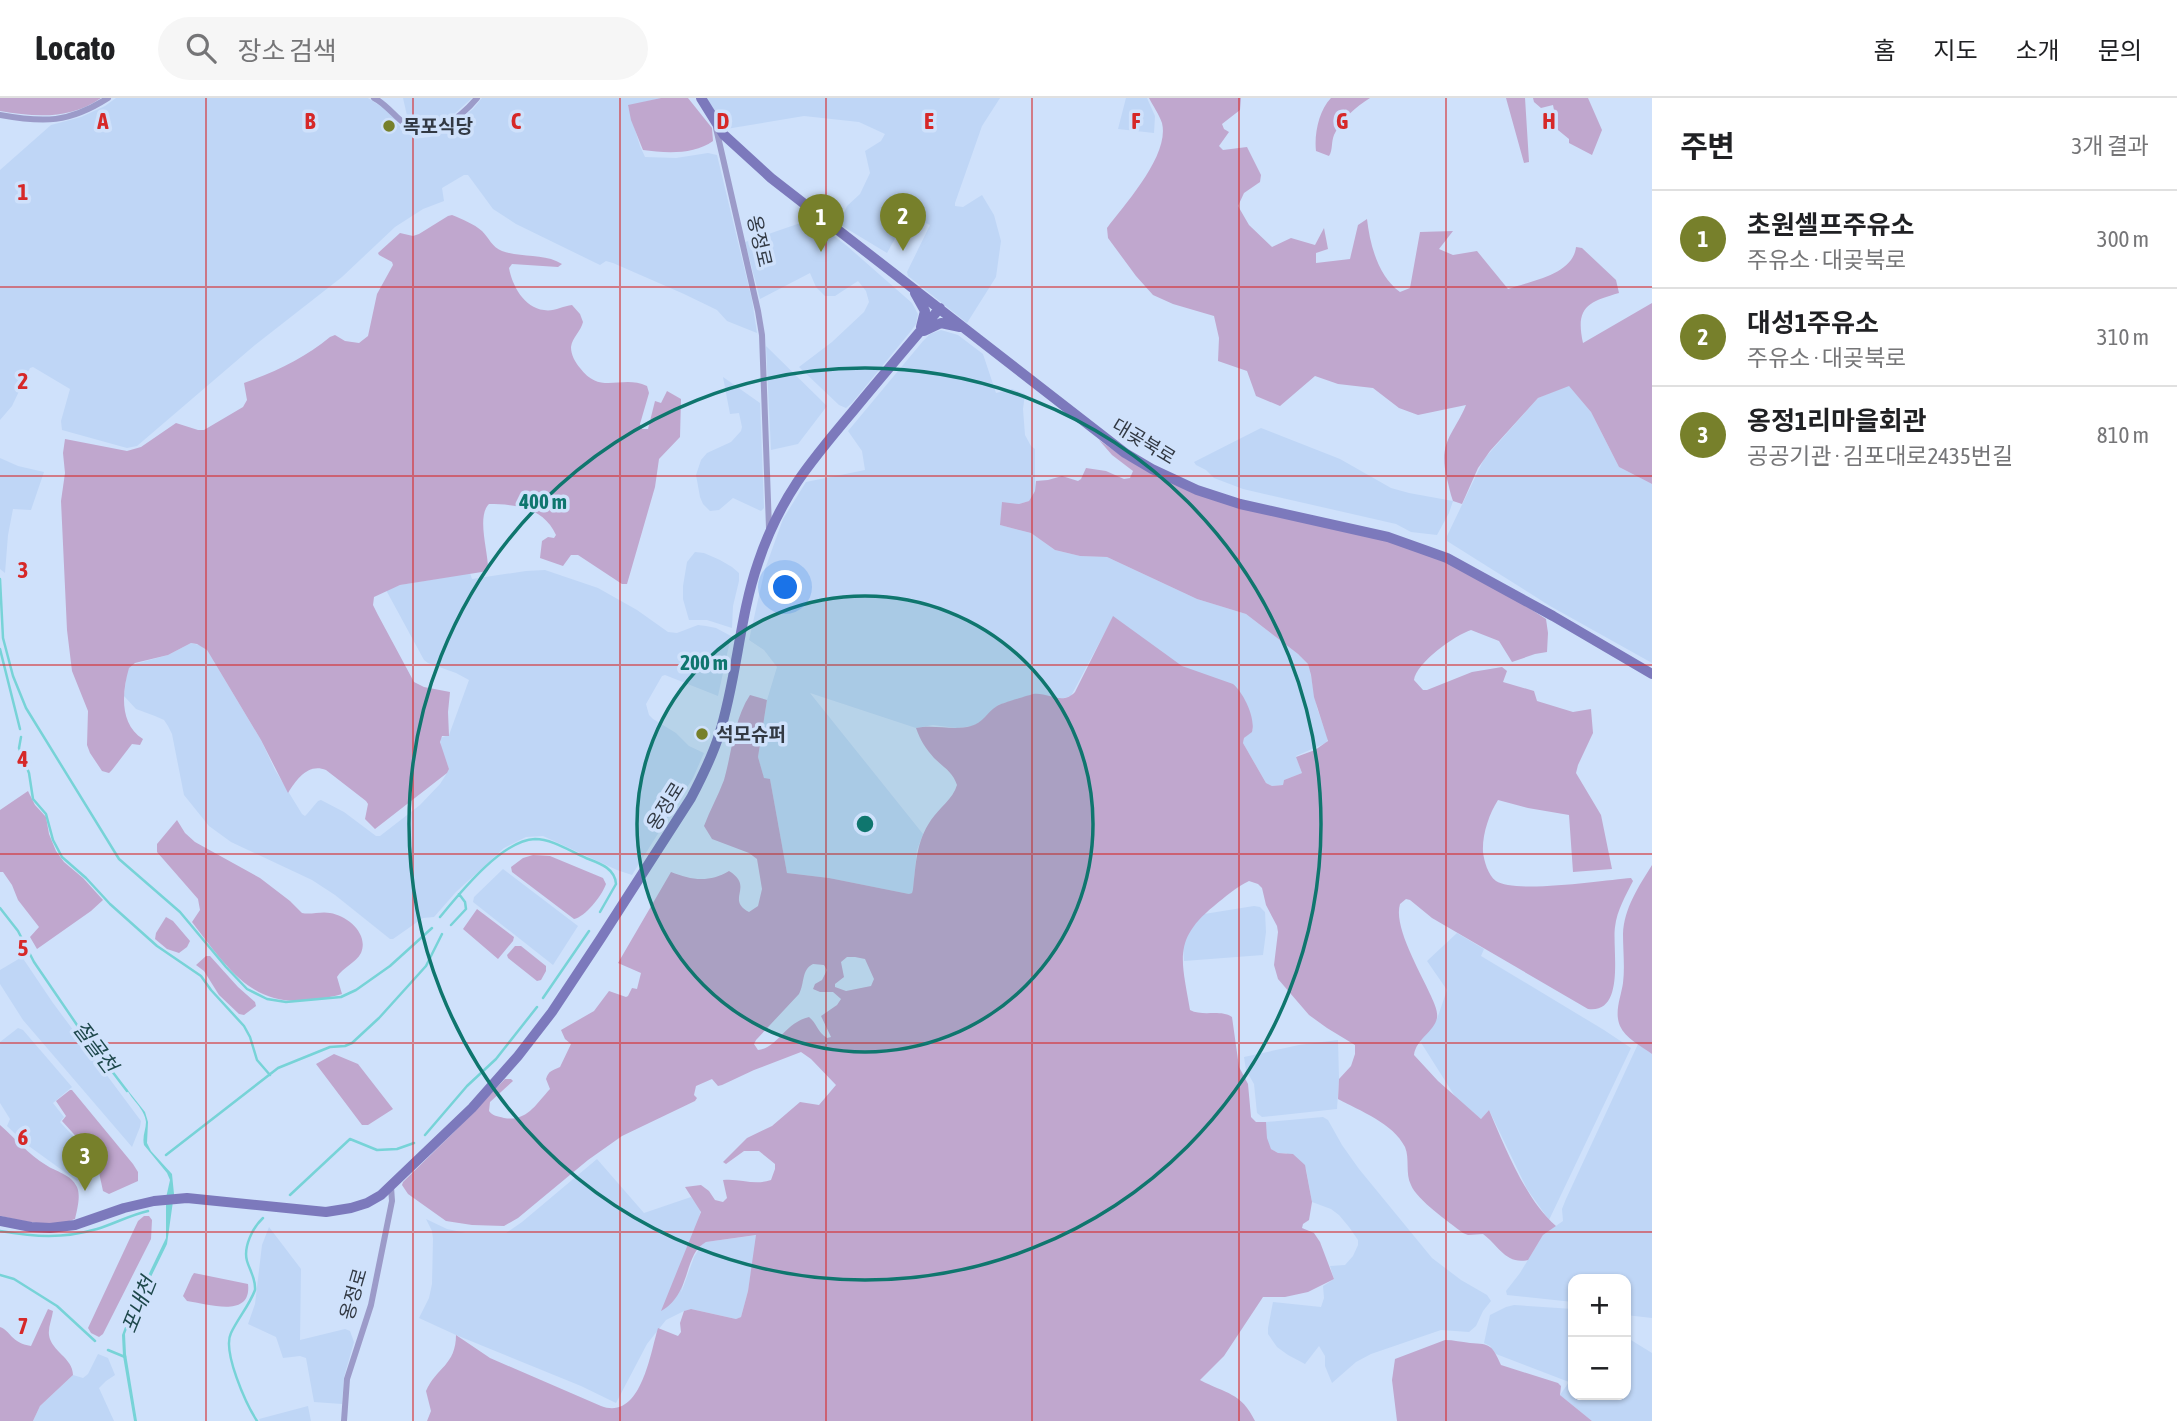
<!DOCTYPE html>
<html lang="ko">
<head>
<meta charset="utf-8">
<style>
  body { margin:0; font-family:"Asap Condensed","Noto Sans KR",sans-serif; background:#f6f6f6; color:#202124 }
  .controls { position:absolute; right:21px; bottom:21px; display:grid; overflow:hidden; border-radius:14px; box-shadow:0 2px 5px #0004 }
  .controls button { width:63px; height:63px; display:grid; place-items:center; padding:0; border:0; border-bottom:2px solid #e0e0e0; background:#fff; color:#202124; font:35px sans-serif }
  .you { position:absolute; left:786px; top:490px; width:24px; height:24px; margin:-18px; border:5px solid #fff; border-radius:50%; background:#1a73e8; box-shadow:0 0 0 10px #1a73e833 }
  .badge { display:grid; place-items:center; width:46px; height:46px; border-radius:50%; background:#77802b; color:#fff; font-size:23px; font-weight:700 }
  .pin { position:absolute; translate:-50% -58px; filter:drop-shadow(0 2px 4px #0008) }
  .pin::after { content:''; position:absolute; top:37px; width:24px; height:21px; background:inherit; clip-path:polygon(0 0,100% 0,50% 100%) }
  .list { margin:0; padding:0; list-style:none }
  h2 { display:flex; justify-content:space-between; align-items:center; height:91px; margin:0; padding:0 28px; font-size:30px }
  h2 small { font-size:23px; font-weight:400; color:#757577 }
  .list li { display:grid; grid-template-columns:46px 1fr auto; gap:21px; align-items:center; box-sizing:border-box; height:98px; padding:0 28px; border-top:2px solid #e0e0e0 }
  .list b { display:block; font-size:26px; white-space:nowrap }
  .list p { margin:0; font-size:23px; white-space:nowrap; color:#757577 }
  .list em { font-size:23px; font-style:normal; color:#757577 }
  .icon { flex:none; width:38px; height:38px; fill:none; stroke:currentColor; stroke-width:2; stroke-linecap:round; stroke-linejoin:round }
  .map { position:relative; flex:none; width:1652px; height:1323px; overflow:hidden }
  header { display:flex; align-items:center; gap:42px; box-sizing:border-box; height:98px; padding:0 35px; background:#fff; border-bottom:2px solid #e0e0e0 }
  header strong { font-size:33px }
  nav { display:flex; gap:38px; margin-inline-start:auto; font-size:24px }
  .search { width:490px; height:63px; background:#f6f6f6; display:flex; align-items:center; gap:18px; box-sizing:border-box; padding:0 24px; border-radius:38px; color:#757577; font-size:26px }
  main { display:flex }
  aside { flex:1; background:#fff }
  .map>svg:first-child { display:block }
  .built { fill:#bfd6f6 }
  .green { fill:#c0a7ce; fill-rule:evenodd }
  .water { fill:#77d3d7 }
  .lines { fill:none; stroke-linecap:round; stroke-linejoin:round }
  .stream { stroke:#77d3d7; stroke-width:2.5 }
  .street { stroke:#9c9bc9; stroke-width:6 }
  .secondary { stroke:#7c79bc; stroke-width:10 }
  .grid { fill:none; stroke:#d62828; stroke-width:2; stroke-opacity:0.55 }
  .ring { fill:none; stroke:#0f766e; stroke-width:3.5 }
  .poi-dot { fill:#77802b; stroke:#cfe1fb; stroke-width:2.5 }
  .labels { text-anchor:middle; stroke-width:7; stroke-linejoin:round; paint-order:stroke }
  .poi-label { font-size:19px; font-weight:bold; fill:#323943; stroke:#cfe1fb; text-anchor:start }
  .street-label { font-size:19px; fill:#323943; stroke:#cfe1fb }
  .water-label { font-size:21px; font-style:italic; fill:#1e484b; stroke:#cfe1fb }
  .grid-label { font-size:23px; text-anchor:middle; font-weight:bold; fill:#d62828; stroke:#cfe1fb; stroke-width:7; stroke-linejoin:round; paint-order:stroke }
  .centre { fill:#0f766e; stroke:#cfe1fb; stroke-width:3.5 }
  .ring-label { font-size:21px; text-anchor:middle; font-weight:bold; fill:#0f766e; stroke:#cfe1fb; stroke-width:7; stroke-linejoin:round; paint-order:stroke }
</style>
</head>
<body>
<header>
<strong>Locato</strong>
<div class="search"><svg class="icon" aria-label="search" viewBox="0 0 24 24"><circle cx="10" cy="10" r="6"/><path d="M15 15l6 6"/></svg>장소 검색</div>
<nav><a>홈</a><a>지도</a><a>소개</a><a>문의</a></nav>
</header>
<main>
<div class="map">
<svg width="1652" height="1323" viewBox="0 0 1652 1323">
  <rect width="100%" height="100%" fill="#cfe1fb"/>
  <!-- built -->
  <path class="built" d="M 116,0 L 368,0 L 388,13 L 402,31 L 410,37 L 421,40 L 430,39 L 452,27 L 473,11 L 482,0 L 661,0 L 628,8 L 640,48 L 645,59 L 676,60 L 708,55 L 717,57 L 752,202 L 757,235 L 727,223 L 717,212 L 684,196 L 613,165 L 606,163 L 600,167 L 516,126 L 493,111 L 468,77 L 464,77 L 442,90 L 444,103 L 423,111 L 395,129 L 342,179 L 255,247 L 137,348 L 127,350 L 62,332 L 61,323 L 70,291 L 33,269 L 30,270 L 12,308 L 0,322 L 0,72 L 51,27 L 81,19 L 105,8 Z
    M 403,0 L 472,0 L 452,18 L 434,29 L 423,32 L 414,28 L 408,22 Z
    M 706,0 L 1000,0 L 982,28 L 955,105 L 955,108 L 963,109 L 982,97 L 994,117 L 1001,143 L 996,179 L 967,225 L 908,178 L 907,174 L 930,127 L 908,117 L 887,155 L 839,126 L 847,108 L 860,96 L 870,75 L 865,53 L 881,43 L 885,36 L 859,24 L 804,18 L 726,31 Z
    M 1126,0 L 1147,0 L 1155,18 L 1154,35 L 1118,31 Z
    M 812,121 L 847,148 L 912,205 L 918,216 L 916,226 L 911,233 L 852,305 L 846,310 L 839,307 L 799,269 L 832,244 L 864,214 L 869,204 L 866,193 L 858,183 L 835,198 L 825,198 L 816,189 L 810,175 L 760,201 L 745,144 Z
    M 941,232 L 958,237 L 983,256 L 996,295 L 1012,291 L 1025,296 L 1023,311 L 1025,337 L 1031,348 L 1035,351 L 1035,393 L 1029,403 L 1019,406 L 1000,427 L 1031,435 L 1055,452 L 1080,458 L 1107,459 L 1197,501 L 1246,516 L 1298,556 L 1308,566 L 1310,573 L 1317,610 L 1328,641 L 1326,645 L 1296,658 L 1302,675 L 1284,682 L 1283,687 L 1272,688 L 1266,685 L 1243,645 L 1244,640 L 1253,631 L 1191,572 L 1175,565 L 1113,519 L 1071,598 L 1060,601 L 1035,596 L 998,607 L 980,624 L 973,628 L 957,630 L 933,627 L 916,630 L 810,595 L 923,736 L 917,752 L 913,791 L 912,795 L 909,796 L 829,780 L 787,775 L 770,681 L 764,681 L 758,659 L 767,602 L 777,569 L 764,552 L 749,542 L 765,471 L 783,421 L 806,384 L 865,372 L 862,353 L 848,333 L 923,243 L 930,236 Z
    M 766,248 L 827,308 L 798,346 L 771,352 Z
    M 723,279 L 760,305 L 764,410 L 761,413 L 733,400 L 719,412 L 710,413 L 703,406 L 700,399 L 696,377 L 701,362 L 707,355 L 731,344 L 741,333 L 742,329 L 739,315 L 730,316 Z
    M 1569,287 L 1591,314 L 1619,369 L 1652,386 L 1652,565 L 1550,508 L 1447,443 L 1447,438 L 1484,361 L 1538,300 Z
    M 1261,330 L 1340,361 L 1391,390 L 1409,395 L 1453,403 L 1449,415 L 1437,437 L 1411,434 L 1396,426 L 1243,391 L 1214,380 L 1206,372 L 1196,367 L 1194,364 Z
    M 0,360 L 18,368 L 44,374 L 31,412 L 13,411 L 8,437 L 5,475 L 0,471 Z
    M 695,454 L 704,455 L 720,462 L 732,469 L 739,475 L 739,483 L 733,508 L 732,530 L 707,522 L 689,522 L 683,501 L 683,488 L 687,464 Z
    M 545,472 L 598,490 L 637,512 L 668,534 L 677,535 L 698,527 L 706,528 L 716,530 L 731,538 L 718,598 L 665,577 L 662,578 L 646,606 L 649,617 L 653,621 L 676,635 L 689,648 L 704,655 L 693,680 L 632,777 L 617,772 L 543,738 L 526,739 L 504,750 L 456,794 L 434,819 L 423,820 L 393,841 L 390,841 L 335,797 L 312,782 L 231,744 L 209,728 L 184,697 L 172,636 L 168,628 L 164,622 L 155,618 L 136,611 L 124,598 L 127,573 L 131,567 L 168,557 L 191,545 L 203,548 L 207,552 L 261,642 L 275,672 L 302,716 L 305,718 L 307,716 L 318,703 L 321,702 L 344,714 L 376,738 L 380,738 L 420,707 L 440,686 L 447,675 L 449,671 L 441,649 L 440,640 L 449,637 L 469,582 L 456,575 L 428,565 L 424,562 L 386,492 L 400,487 L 470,475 L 472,481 L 526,473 Z
    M 503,771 L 578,828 L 553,867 L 473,804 L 474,799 Z
    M 1254,808 L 1260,809 L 1265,814 L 1266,834 L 1263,857 L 1184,863 L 1183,848 L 1185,841 L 1193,827 L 1204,816 Z
    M 1457,835 L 1484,851 L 1481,858 L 1604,932 L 1631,950 L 1549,1122 L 1527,1091 L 1489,1012 L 1481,1021 L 1456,1000 L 1420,943 L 1437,921 L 1447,892 L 1427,863 Z
    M 22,859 L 53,905 L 141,1023 L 140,1029 L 132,1049 L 23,922 L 0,886 L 0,872 Z
    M 18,930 L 23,932 L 72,989 L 53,1005 L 64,1019 L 60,1024 L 90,1056 L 96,1068 L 77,1083 L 26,1046 L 7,1028 L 10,1021 L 0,1005 L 0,944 Z
    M 1338,942 L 1339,981 L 1337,1011 L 1262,1019 L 1257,1015 L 1254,986 L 1246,972 L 1244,959 L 1299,947 Z
    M 1638,946 L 1652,956 L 1652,1220 L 1626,1217 L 1626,1181 L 1573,1181 L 1573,1204 L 1507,1197 L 1506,1193 L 1520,1175 L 1543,1137 L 1563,1123 L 1562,1111 L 1566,1101 Z
    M 1323,1019 L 1328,1022 L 1342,1047 L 1359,1071 L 1432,1160 L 1461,1182 L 1487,1197 L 1491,1203 L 1483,1213 L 1476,1228 L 1469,1234 L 1441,1232 L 1371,1256 L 1356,1264 L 1332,1285 L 1325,1268 L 1325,1258 L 1319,1248 L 1305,1266 L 1288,1257 L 1277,1249 L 1268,1236 L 1268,1230 L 1273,1204 L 1321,1209 L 1324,1200 L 1323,1188 L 1334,1181 L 1330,1168 L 1345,1167 L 1353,1158 L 1358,1147 L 1358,1142 L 1349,1129 L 1339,1117 L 1331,1111 L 1312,1104 L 1306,1071 L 1286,1055 L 1278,1055 L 1271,1051 L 1267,1043 L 1266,1024 Z
    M 597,1061 L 644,1115 L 691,1099 L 701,1111 L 681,1195 L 694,1159 L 702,1146 L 706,1144 L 757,1137 L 748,1193 L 741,1219 L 736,1221 L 691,1211 L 684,1213 L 666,1222 L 647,1246 L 616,1305 L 581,1288 L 456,1237 L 419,1220 L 429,1200 L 432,1186 L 433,1141 L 432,1133 L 426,1121 L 447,1131 L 466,1135 L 506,1135 L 522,1124 Z
    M 269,1129 L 301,1171 L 300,1242 L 345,1231 L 350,1233 L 354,1244 L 344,1279 L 342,1306 L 314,1304 L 306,1260 L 300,1258 L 283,1260 L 276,1239 L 248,1226 L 255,1206 L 262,1147 Z
    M 1514,1207 L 1573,1211 L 1573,1297 L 1626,1297 L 1626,1239 L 1652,1255 L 1652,1323 L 1592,1323 L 1560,1297 L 1569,1284 L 1496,1256 L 1490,1248 L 1484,1245 L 1490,1217 L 1506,1209 Z
    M 98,1256 L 108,1260 L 115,1277 L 106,1283 L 99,1290 L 114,1323 L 33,1323 L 40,1308 L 73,1277 L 83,1280 L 88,1276 Z
    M 308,1308 L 311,1323 L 260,1323 L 259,1321 Z"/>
  <!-- green -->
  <path class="green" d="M 0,0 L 101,0 C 70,22 35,19 0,13 Z
    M 661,0 L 688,0 L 712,30 L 713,43 C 694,57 665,55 643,52 L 631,22 L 628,7 Z
    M 1149,0 L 1241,0 L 1240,12 L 1222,26 L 1224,31 L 1229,34 L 1219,48 L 1223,52 L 1247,49 L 1261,77 L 1260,84 L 1244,95 L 1238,108 L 1249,127 L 1272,149 L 1291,140 L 1315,147 L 1324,130 L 1328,151 L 1316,155 L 1316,165 L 1350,161 L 1358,127 L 1367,121 C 1370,147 1378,178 1400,194 L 1410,190 L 1420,134 L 1453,133 L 1439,151 L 1453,157 L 1477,153 L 1508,191 C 1530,183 1573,177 1576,149 L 1582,150 L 1616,182 L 1619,195 C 1588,204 1575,209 1583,245 L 1652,205 L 1652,386 L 1619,369 L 1591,314 L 1569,288 L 1538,300 L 1490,353 L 1478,370 L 1462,406 L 1453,403 C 1450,395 1449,388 1447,381 C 1438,343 1453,338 1466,307 L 1418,317 L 1399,310 L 1373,290 L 1338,286 L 1315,278 L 1280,308 L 1256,298 L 1247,273 L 1218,263 L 1219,240 L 1214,218 L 1173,206 L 1153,197 L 1136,178 L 1108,140 L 1107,130 C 1125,106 1170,57 1162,25 C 1159,16 1153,8 1149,0 Z
    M 1331,0 L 1370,0 C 1356,9 1341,21 1334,37 C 1331,44 1333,52 1329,58 L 1316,53 C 1314,36 1319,12 1331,0 Z
    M 1506,0 L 1525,0 L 1529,64 L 1524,65 Z
    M 1533,0 L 1588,0 L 1602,32 L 1592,57 L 1569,45 L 1569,41 L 1558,32 L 1553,7 L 1541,10 L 1534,4 Z
    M 452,117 C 462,121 474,126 482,133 C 489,140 492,149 502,153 C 521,160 545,155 562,166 L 558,169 L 512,166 L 509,170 C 512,187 524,210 544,212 C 553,214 563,208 572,207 L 580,216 L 583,224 C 581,233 572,240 571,249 C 571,257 575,264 580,270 C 601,298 621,276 647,288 L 649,295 L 640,326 L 642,331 L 648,331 L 655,303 L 661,305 L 667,293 L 681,301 L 680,339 L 659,361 L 655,389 L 627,486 L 622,486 L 578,457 L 571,457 L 563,468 L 540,460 L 542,443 L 548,439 L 554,440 L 556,437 C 544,410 516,406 489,406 C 476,419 489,455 488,473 L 400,487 L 374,499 L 373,507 L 378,517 L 414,584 L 424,589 L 450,594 L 448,614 L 449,638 L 442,638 L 440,644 L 449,671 L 447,675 L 375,731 L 365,721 L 368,706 L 366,703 L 326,672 C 308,665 297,681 288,695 L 261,642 L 207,552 L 197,546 L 191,545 L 168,557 L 135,565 L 129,570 C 122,594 119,626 143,641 L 140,647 L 132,646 L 112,672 L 109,675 L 102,673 L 90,655 L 87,647 L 88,613 L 72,573 L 67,532 L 61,403 L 65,375 L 63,355 L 65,341 L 127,353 L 141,349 L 176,325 L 198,332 L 204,332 L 243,309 L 247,302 L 244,285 C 275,274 305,260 330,239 L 335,237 L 345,243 L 359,245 L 368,238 L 377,196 L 393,167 L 392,164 L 379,157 L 378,155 L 400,135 L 413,138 L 419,136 L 448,118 Z
    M 1099,342 L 1126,361 L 1204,397 L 1429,453 L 1509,497 L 1546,521 L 1548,535 L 1547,554 L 1535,556 L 1512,564 L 1499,543 L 1471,532 C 1455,537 1416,565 1414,582 L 1423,592 L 1427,592 L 1472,574 L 1502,569 L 1507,573 L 1503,584 L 1534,593 L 1537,603 L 1573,614 L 1591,611 L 1593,635 L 1578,667 L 1576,675 L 1601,717 L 1612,771 L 1573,774 L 1569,717 L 1528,710 L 1498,702 C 1489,716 1482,737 1483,754 C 1484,763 1488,777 1496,783 C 1515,796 1605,782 1631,780 L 1633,783 C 1626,797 1617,812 1615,829 C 1612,851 1626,916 1588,911 L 1432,820 L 1410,802 L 1406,801 L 1400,806 C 1393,829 1421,875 1431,898 C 1434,905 1438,913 1437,920 C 1434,934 1416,941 1414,957 L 1438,983 L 1481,1021 L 1489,1012 C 1504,1047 1526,1103 1556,1128 L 1543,1137 L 1528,1162 C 1506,1167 1498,1147 1483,1136 L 1468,1137 L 1463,1135 C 1449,1124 1417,1102 1411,1087 C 1405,1075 1410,1061 1405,1049 C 1393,1025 1360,1013 1338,1001 L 1339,981 L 1351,968 L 1355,956 L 1355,947 L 1327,930 L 1309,917 L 1278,881 L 1274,867 L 1278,834 L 1277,828 L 1266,807 L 1262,790 L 1258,786 L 1249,783 C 1236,789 1225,799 1214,808 C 1172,842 1182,863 1190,912 C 1203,919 1220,911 1232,919 L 1239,969 L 1248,986 L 1251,1019 L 1256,1024 L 1266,1024 L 1267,1040 L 1271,1051 L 1278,1055 L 1293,1056 L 1305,1067 L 1312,1104 L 1309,1122 L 1303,1126 L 1302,1130 L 1314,1135 L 1320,1144 L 1334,1181 L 1308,1194 L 1285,1199 L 1263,1199 L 1224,1258 L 1200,1282 C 1226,1296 1241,1294 1255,1323 L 427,1323 L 431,1313 L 426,1293 C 436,1270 456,1267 456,1237 L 490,1260 L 601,1308 C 641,1323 650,1256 658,1230 L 678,1238 L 681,1234 L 680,1225 L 684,1213 L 691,1211 L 736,1221 L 741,1219 L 748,1193 L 756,1137 L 706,1144 C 683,1156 692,1196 661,1213 L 701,1114 L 685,1089 L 701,1087 L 709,1093 L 715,1102 L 723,1104 L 727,1100 L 723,1082 C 740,1080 754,1088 771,1082 L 775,1071 L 775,1066 L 759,1053 L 744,1053 L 726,1066 L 723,1064 L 747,1040 L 772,1028 L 800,1004 L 819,1007 L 836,987 L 811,961 L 801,954 L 754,972 L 722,987 L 718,988 L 712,981 L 696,988 L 694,997 L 697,1000 L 695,1003 L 622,1038 L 588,1062 L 518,1120 L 504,1128 L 472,1127 L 446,1123 L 408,1096 L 402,1087 L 403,1084 L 455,1033 L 505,981 L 511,981 L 513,983 L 490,1004 L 489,1013 C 493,1018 497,1018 504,1020 C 527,1024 536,1006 550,991 L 546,981 C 549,972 552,973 560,969 L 571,946 L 565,941 L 561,932 L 594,913 L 609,893 L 626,899 L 628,898 L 632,890 L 637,891 L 641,875 L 618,865 L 671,774 C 691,782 709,785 729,773 C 755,789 725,801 749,814 L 758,808 L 762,791 L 757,761 L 749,755 L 712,741 L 704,728 C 710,712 718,698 724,682 C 732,654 734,621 750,597 L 767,602 L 758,659 L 764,680 L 770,681 L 787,775 L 829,780 L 909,796 L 912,795 L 913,791 C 916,766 916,744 931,722 C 939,710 953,701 957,687 C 953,674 943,669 934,660 C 926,651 920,642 916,630 C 934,626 953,633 971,628 C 983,625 987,614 997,608 C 999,606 1030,597 1033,596 C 1049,594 1062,608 1075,594 L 1113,518 L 1182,568 L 1233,586 C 1244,595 1256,621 1252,634 L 1244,640 L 1243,645 L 1266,685 L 1272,688 L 1283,687 L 1284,682 L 1302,675 L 1296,659 L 1315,652 L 1328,643 L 1314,599 L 1311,577 L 1308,566 L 1298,556 L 1246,516 L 1197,501 L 1107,459 L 1080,458 L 1055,452 L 1031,435 L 1000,427 L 1002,404 L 1019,406 L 1029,403 L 1035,393 L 1036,383 L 1048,382 L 1062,378 L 1078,383 L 1081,381 L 1086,370 L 1106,373 L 1124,381 L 1130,380 L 1133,373 L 1112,357 ZM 847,859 L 855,859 L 865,861 L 874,881 L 871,888 L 846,893 L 835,889 L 835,886 L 844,879 L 841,864 ZM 813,866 L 824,867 L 827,872 L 822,882 L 815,886 L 813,891 L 820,894 L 833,894 L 841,901 L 837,907 L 821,918 L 831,939 L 827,940 C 817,934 817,925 809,919 C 784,925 778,950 758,952 L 754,946 L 756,942 L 799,896 C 805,885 801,872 813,866 Z
    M 28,693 L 35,707 L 46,719 L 49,736 L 56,753 L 64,764 L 83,780 L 103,802 L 91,813 L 37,851 L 30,839 L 39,829 L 18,802 L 12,787 L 3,774 L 0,774 L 0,712 Z
    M 177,722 L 185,735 L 195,744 L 260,780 L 290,803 L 302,815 C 311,817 321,813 330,815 C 348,818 369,836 361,855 C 356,865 343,869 337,879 L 342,896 C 260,919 237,883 192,824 L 200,812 L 198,801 L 157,754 L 157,746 Z
    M 533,757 L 550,758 L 603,780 L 606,786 C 602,798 585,819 574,821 L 512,774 L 511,769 L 523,760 Z
    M 1652,767 L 1652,956 C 1641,948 1625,940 1620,928 C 1614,914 1621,899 1623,885 C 1625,869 1623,852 1623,836 C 1624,810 1639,788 1652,767 Z
    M 477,811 L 514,839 L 513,843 L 498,861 L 463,831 Z
    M 166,819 L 173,823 L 190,843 L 187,849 L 179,855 L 167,851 L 155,841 L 156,835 Z
    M 515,848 L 521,848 L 546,868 L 546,873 L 541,882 L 537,883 L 508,860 L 507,857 Z
    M 206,858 L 210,858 L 238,889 L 255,904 L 256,908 L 244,917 L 239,916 L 219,897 L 204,873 L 196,867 Z
    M 334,956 L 358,966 L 393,1011 L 368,1027 L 362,1027 L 316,966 Z
    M 70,992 L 72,992 L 133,1066 L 138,1074 L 138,1083 L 109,1096 L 103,1093 L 97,1065 L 92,1056 L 62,1023 L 66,1018 L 56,1003 Z
    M 0,1027 C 15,1040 28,1056 46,1067 C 56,1074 71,1076 77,1089 C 81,1098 77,1112 75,1121 C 51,1131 24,1123 0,1118 Z
    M 144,1118 L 149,1118 L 152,1122 L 151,1141 L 103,1236 L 99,1239 L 91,1235 L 88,1230 L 138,1123 Z
    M 194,1175 L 248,1186 C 252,1221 209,1206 187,1203 L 183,1198 L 192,1178 Z
    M 48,1211 L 53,1213 C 52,1221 48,1229 49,1237 C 51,1253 73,1260 73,1277 L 40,1308 L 33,1323 L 0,1323 L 0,1229 C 11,1233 11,1245 31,1248 Z
    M 1445,1242 C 1454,1242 1461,1244 1470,1245 C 1491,1246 1492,1247 1501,1267 L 1558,1285 L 1561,1288 L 1560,1297 L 1592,1323 L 1397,1323 L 1392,1282 L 1395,1261 Z"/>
  <!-- water -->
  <path class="water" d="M 126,990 L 145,1014 L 148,1024 L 147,1045 L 151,1053 L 172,1076 L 174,1096 L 167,1146 L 131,1220 L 125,1236 L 126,1256 L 137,1323 L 134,1323 L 123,1258 L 122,1237 L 131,1213 L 166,1140 L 166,1100 L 170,1082 L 167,1075 L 144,1047 C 142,1038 146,1032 146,1024 C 145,1011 131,1001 126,990 Z"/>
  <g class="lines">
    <!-- stream -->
    <path class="stream" d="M 0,481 L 3,540 L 13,578 L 26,610 L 119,761 L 180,814 L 226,869 L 247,891 L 267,901 L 286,904 L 341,899 L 356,892 L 390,868 L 432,830
      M 0,551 L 20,631
      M 21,639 L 19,650 L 29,675 L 33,701 L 46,716 L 53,742 L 62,759 L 86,780 L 110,806 L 157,848 L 201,878 L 211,892 L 244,928 L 250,939 L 257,962 L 270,977
      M 0,810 L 18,833 L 34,864 L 77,927 L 127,993
      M 440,819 C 460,795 502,742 535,741 C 552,741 570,753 586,760 C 599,765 615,770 616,786 L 600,814
      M 451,827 L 466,811 L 465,804 L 459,796
      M 543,900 L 589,833
      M 425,1037 L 467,988 L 496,961 L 537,909
      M 166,1057 L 278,970 L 330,949 L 345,948 L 352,945 L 379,920 L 426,868 L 442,836
      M 290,1097 L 350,1041 L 377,1052 L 397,1051 L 414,1045
      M 0,1133 C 36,1139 62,1141 97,1131 C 114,1126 130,1117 148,1113
      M 0,1177 L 14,1181 L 57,1208 L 95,1243
      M 108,1252 L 125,1259
      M 257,1323 C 246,1306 222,1253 231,1235 C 238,1220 249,1208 255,1192 C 256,1181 250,1173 247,1163 C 243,1149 253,1129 263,1120"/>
    <!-- street -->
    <path class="street" d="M 374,0 C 388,7 395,20 408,28 C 430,45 463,17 477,0
      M 0,17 C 44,25 69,25 108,0
      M 716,30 L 758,213 L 762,237 L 769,430
      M 344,1323 L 347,1281 L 371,1207 L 392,1103 L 391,1089"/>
    <!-- secondary -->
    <path class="secondary" d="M 701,0 L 724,37 L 771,80 L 1125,355 L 1152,371 L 1197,392 L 1240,406 L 1388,439 L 1447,460 L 1553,518 L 1652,576
      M 915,195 L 925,213 L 921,229
      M 924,233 L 941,225 L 960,229
      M 0,1123 L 31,1129 L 50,1130 L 75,1127 L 124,1110 L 154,1103 L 187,1100 L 326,1114 L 351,1110 L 367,1105 L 381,1097 L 472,1010 L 518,958 L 552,914 L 601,840 L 691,700 C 702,679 712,659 719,637 C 737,581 739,520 758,465 C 780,399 810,364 854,312 C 882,278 911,244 940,210"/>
  </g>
  <!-- grid -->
  <path class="grid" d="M 206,0 L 206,1323M 413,0 L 413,1323M 620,0 L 620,1323M 826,0 L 826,1323M 1032,0 L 1032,1323M 1239,0 L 1239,1323M 1446,0 L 1446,1323M 0,189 L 1652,189M 0,378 L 1652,378M 0,567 L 1652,567M 0,756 L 1652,756M 0,945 L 1652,945M 0,1134 L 1652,1134"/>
  <!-- distance rings -->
  <circle cx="865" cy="726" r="228" fill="#0f766e" fill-opacity=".12"/>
  <g class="ring">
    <circle cx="865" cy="726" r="228"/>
    <circle cx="865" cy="726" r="456"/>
  </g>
  <!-- markers -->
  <g class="poi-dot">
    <circle cx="389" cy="28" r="7"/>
    <circle cx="702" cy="636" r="7"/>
  </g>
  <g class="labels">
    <!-- poi labels -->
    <g class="poi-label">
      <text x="403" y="35">목포식당</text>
      <text x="716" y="643">석모슈퍼</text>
    </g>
    <!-- street labels -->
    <g class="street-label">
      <text transform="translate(760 143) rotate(77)" y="7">옹정로</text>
      <text transform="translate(1144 343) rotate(31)" y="7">대곶북로</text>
      <text transform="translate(665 708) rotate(-58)" y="7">옹정로</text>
      <text transform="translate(353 1196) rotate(-74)" y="7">옹정로</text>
    </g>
    <!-- water labels -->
    <g class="water-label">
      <text transform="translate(95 949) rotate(53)" y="7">절골천</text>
      <text transform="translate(139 1207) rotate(-68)" y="7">포내천</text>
    </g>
  </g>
  <g class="grid-label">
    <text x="103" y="31">A</text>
    <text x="310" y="31">B</text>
    <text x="516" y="31">C</text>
    <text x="723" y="31">D</text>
    <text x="929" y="31">E</text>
    <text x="1136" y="31">F</text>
    <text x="1342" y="31">G</text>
    <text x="1549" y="31">H</text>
    <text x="23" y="102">1</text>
    <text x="23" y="291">2</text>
    <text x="23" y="480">3</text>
    <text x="23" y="669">4</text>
    <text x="23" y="858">5</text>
    <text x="23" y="1047">6</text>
    <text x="23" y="1236">7</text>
  </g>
  <circle cx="865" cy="726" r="10" class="centre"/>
  <g class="ring-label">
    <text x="543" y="411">400 m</text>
    <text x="704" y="572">200 m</text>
  </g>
</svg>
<div class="controls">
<button>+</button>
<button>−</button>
</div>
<div class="you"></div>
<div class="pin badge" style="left:821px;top:154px">1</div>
<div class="pin badge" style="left:903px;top:153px">2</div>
<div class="pin badge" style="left:85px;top:1093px">3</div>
</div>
<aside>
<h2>주변<small>3개 결과</small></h2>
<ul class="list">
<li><span class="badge">1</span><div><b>초원셀프주유소</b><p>주유소 · 대곶북로</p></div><em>300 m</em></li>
<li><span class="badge">2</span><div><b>대성1주유소</b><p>주유소 · 대곶북로</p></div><em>310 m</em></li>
<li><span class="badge">3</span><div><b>옹정1리마을회관</b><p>공공기관 · 김포대로2435번길</p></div><em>810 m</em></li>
</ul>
</aside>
</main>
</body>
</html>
